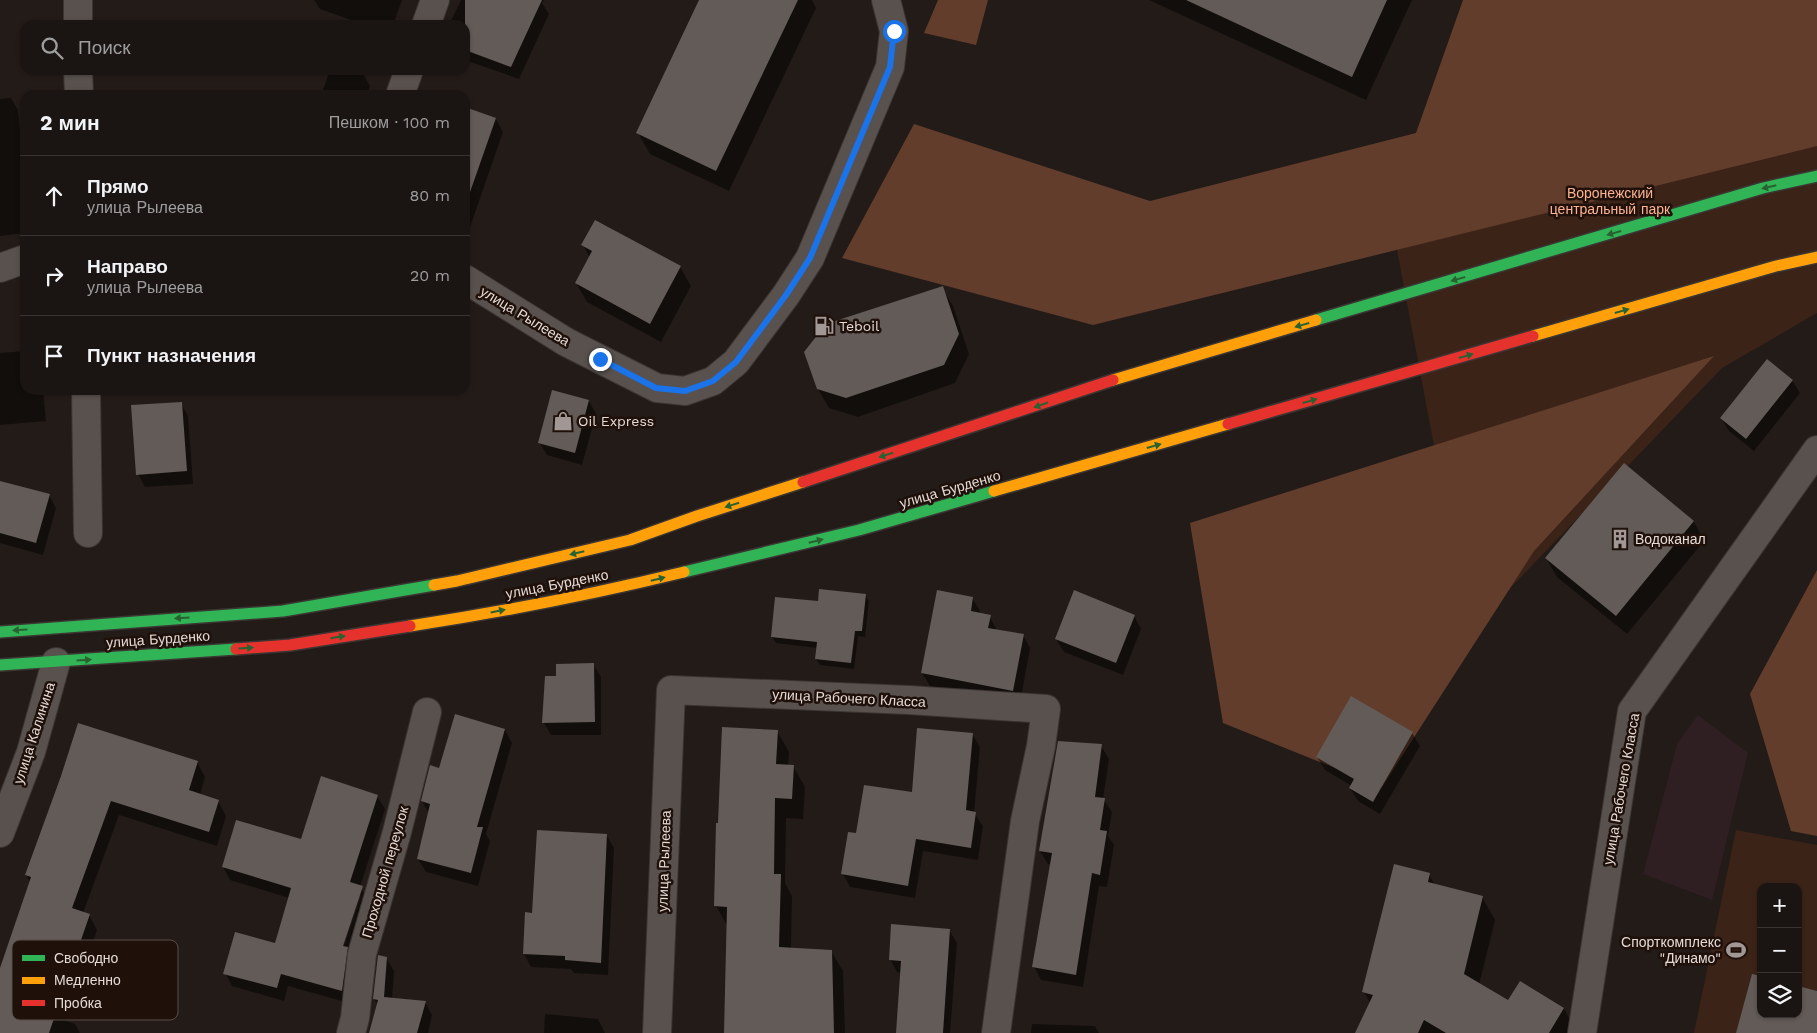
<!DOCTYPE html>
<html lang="ru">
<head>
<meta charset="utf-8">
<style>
  body { margin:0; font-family:"Work Sans",sans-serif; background:#231d1b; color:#f1f3f6 }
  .controls { position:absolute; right:15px; bottom:15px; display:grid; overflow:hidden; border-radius:10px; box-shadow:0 1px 4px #0004 }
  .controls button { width:45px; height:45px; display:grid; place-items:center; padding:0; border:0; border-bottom:1px solid #383332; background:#1a1412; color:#f1f3f6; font:25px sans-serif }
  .stop { position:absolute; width:15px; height:15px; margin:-11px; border:4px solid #1a73e8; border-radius:50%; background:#fff }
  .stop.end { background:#1a73e8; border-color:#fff; box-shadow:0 1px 5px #0008 }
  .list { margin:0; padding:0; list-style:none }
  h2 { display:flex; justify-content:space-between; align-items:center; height:65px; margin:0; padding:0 20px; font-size:21px }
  h2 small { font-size:16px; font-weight:400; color:#9f9e9f }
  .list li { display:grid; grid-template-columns:32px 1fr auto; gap:15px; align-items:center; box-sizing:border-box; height:80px; padding:0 20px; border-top:1px solid #383332 }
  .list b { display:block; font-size:19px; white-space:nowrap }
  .list p { margin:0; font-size:16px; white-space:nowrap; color:#9f9e9f }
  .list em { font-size:16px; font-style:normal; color:#9f9e9f }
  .icon { flex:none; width:28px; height:28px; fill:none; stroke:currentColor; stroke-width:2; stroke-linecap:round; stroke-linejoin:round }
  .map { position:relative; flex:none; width:1817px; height:1033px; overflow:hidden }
  .search { position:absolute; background:#1a1412; box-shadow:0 1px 4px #0004; left:20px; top:20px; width:450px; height:55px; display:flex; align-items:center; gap:12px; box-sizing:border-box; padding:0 18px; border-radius:15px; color:#9f9e9f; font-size:19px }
  .panel { position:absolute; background:#1a1412; box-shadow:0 1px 4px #0004; left:20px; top:90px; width:450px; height:305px; border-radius:15px }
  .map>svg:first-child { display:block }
  .industrial { fill:#2f1e22 }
  .green { fill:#3b2318; fill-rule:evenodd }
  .forest { fill:#623d2c }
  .shadow { fill:#0007; fill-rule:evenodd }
  .building { fill:#625b57 }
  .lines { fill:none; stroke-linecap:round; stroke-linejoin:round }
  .street-casing { stroke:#3b3533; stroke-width:30 }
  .fast-casing { stroke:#3b3533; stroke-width:14 }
  .slow-casing { stroke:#3b3533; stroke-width:14 }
  .jam-casing { stroke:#3b3533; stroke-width:14 }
  .street { stroke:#58514e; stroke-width:28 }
  .fast { stroke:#30b455; stroke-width:11 }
  .slow { stroke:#ff9f0a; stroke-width:11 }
  .jam { stroke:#e5322d; stroke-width:11 }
  .oneway { fill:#286230 }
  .route { stroke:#1a73e8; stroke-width:6 }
  .labels { text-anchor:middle; stroke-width:5; stroke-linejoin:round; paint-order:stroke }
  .park-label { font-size:14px; fill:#fcb393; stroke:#1f100a }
  .street-label { font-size:14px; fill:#e5dad6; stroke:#1f100a }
  .poi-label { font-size:14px; fill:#e5dad6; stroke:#1f100a; text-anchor:start }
  .key { fill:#1f100a; stroke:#5a4d47; stroke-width:1 }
  .key-label { font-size:14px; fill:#e5dad6 }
</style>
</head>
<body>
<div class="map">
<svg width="1817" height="1033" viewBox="0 0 1817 1033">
  <rect width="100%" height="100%" fill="#231b18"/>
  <!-- industrial -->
  <path class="industrial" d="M 1698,715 L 1748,753 L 1712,900 L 1643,874 L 1677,744 Z"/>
  <!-- green -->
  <path class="green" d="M 1817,0 L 1817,313 L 1722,368 L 1469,631 L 1391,218 Z
    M 1736,830 L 1817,845 L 1817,1033 L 1694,1033 ZM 1761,887 L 1798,887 L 1798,1014 L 1761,1014 Z"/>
  <!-- forest -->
  <path class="forest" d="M 938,0 L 988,0 L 976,45 L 924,33 Z
    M 1463,0 L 1817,0 L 1817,146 L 1093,325 L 842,258 L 914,124 L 1150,201 L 1416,133 Z
    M 1714,356 L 1534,551 L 1382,787 L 1223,723 L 1190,523 Z
    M 1817,570 L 1817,836 L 1791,831 L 1750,694 Z"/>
  <!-- shadow -->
  <path class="shadow" d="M 314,0 L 402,0 L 393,25 L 365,25 L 320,9 Z
    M 461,0 L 544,0 L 542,3 L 549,14 L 519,79 L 465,60 L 465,25 L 449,25 Z
    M 701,0 L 812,0 L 816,8 L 729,191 L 650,154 L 638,133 Z
    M 1149,0 L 1412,0 L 1366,100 Z
    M 330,70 L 354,70 L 363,73 L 370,86 L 367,95 L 321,95 Z
    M 11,98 L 18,110 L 25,178 L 25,233 L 0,236 L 0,99 Z
    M 465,108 L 496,119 L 503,132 L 469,230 L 465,229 Z
    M 583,245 L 680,267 L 691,286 L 661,342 L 587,302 L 576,283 L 590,258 Z
    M 942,288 L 953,306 L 969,354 L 955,383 L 858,417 L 829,408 L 818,389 Z
    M 25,351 L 25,390 L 43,390 L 46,421 L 0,425 L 0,353 Z
    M 1792,380 L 1800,393 L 1754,451 L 1729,431 L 1721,418 Z
    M 589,401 L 596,414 L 582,465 L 547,455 L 539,442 Z
    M 181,403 L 188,416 L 193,484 L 145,487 L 138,474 Z
    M 1624,464 L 1694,522 L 1704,541 L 1627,634 L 1557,577 L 1546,558 Z
    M 0,490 L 49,495 L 56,508 L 43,555 L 0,543 Z
    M 865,595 L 869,601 L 865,637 L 858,636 L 854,669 L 820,665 L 816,659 L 817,648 L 776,643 L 772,637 L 819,602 Z
    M 972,598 L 980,611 L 979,614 L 990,617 L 997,631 L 1023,635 L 1030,648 L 1020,703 L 930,686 L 922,673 Z
    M 1134,616 L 1141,629 L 1123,675 L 1064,652 L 1056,639 Z
    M 593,664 L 601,677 L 601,735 L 551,735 L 544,723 L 557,677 Z
    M 505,730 L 512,743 L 486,834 L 490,841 L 478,886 L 426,872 L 418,859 L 429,814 L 422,801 L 440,769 Z
    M 777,731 L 789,752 L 788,766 L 793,766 L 805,787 L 803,819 L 786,818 L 785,883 L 792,896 L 791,949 L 831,951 L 843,971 L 845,1033 L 726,1033 L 728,927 L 716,906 Z
    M 1412,733 L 1420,746 L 1380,814 L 1358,801 L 1350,788 L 1352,786 L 1325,770 L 1317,757 Z
    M 972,734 L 980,747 L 974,813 L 983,826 L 978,860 L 923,851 L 915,898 L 850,887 L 843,874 L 857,835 L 913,793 Z
    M 1101,746 L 1109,759 L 1103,799 L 1112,812 L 1108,836 L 1114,845 L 1107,887 L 1099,886 L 1083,987 L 1041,980 L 1034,967 L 1051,864 L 1048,864 L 1040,851 Z
    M 197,762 L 205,777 L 200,795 L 218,801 L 226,816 L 217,846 L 119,815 L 83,913 L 89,915 L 97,930 L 66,1021 L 75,1024 L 80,1033 L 0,1033 L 0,981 L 30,882 L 26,875 L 62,777 Z
    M 377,796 L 385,809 L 360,887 L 369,900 L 349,1003 L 288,986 L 284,1001 L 232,986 L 225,973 L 276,945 L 289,898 L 230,880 L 223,867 L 302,841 ZM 358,895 L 361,895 L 342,952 L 340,951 Z
    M 607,836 L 614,848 L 608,975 L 574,973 L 571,969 L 531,967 L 524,954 L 533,914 Z
    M 1429,875 L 1435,885 L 1482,897 L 1495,920 L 1479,985 L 1508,1002 L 1564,1009 L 1577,1031 L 1576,1033 L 1356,1033 L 1370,1003 L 1364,992 Z
    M 949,930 L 957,943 L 950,1033 L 897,1033 L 901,973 L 897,972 L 890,959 Z
    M 386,958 L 394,971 L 392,999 L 425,1002 L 432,1015 L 428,1033 L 371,1033 L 378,1005 L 374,999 Z
    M 545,1014 L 598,1019 L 605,1033 L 544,1033 Z
    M 1032,1024 L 1095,1026 L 1099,1033 L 1031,1033 Z"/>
  <!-- building -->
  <path class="building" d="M 465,0 L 542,0 L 511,67 L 465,50 Z
    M 699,0 L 798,0 L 716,171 L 636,133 Z
    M 1186,0 L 1387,0 L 1352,77 Z
    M 465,107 L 496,118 L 469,195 L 465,194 Z
    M 595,220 L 681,266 L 650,324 L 575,283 L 592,251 L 581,245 Z
    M 943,286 L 959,334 L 944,365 L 846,398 L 817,389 L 804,352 L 826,324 Z
    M 1767,359 L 1793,380 L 1746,439 L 1720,418 Z
    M 552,390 L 589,400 L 575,453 L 538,443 Z
    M 182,402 L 187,471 L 136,475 L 131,405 Z
    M 1624,463 L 1694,521 L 1616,616 L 1545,558 Z
    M 0,481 L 50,494 L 36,543 L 0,533 Z
    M 819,589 L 866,594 L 862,631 L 855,631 L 851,663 L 815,659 L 817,642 L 771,637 L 775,597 L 818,601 Z
    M 937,590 L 973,597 L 971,611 L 991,615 L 988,628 L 1024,634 L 1013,691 L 921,673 Z
    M 1074,590 L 1135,615 L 1116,663 L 1055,639 Z
    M 594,663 L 595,722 L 542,723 L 545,676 L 556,676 L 556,664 Z
    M 1351,696 L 1413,732 L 1373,802 L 1349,788 L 1354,779 L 1316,757 Z
    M 455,714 L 505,729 L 477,827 L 483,827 L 471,873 L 417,859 L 430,804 L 421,801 L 430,765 L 439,768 Z
    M 78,723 L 198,761 L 189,790 L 219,800 L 209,832 L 111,801 L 72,908 L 90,914 L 49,1033 L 0,1033 L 0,968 L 31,877 L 25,875 L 61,776 Z
    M 722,727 L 778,730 L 776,764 L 794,765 L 792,799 L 775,798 L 774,874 L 781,874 L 779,947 L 832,950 L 834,1033 L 724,1033 L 727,907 L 714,906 L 716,823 L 718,823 Z
    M 917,728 L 973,733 L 966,810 L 976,812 L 971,848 L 916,839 L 908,886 L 841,874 L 848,832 L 856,833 L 864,785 L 912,792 Z
    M 1058,741 L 1102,744 L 1095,797 L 1105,798 L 1100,830 L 1107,831 L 1100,875 L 1092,873 L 1076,975 L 1032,967 L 1052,853 L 1039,851 Z
    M 321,776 L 378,795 L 350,882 L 363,886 L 343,946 L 348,947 L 342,991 L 281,974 L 277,988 L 223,974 L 235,932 L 275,943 L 291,888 L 222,867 L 236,820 L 301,839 Z
    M 537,830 L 607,834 L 601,963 L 565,960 L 565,956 L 523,954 L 525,912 L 532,913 Z
    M 1394,864 L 1430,873 L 1428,882 L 1483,896 L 1464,974 L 1508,1000 L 1520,981 L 1564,1008 L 1549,1033 L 1446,1033 L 1424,1020 L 1418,1033 L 1355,1033 L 1373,995 L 1362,992 Z
    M 891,924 L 950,929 L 943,1033 L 896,1033 L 901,961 L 889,960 Z
    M 378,955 L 387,957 L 384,997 L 426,1001 L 417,1033 L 369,1033 L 378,1000 L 373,999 Z
    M 1752,974 L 1761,976 L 1761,1014 L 1798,1014 L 1798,986 L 1817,991 L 1817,1033 L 1736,1033 Z"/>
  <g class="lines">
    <defs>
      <path id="street" d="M 78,0 L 78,25
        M 426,25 L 435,0
        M 78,70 L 79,95
        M 400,95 L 409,70
        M 0,268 L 25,259
        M 465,279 L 566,342 L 657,388 L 685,391 L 713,381 L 736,362 L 786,295 L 810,258 L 890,67 L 894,31 L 886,0
        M 86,390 L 88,533
        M 0,833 L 31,752 L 56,662
        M 351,1033 L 355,1018 L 362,954 L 397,832 L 427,712
        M 657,1033 L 671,690 L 909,700 L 1046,709 L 1041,746 L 1025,821 L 996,1033
        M 1582,1033 L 1632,711 L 1817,450"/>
      <path id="fast" d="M 1316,320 L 1763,188 L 1817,176
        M 684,572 L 859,530 L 994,491
        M 0,632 L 283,611 L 434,585
        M 0,665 L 236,649"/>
      <path id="slow" d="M 1533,336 L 1776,266 L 1817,257
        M 1113,380 L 1316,320
        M 994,491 L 1228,424
        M 434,585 L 457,581 L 630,540 L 697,516 L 803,482
        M 410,626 C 502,612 594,594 684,572"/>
      <path id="jam" d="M 1228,424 L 1533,336
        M 803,482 L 1113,380
        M 236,649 L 290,645 L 410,626"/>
    </defs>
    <!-- street casing -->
    <use href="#street" class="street-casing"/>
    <!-- fast casing -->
    <use href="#fast" class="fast-casing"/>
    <!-- slow casing -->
    <use href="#slow" class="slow-casing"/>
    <!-- jam casing -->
    <use href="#jam" class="jam-casing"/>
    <!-- street -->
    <use href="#street" class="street"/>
    <!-- fast -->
    <use href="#fast" class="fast"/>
    <!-- slow -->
    <use href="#slow" class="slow"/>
    <!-- jam -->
    <use href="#jam" class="jam"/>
  </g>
  <!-- one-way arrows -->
  <defs><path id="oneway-solid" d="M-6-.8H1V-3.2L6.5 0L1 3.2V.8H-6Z" transform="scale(1.25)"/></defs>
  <g class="oneway">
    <use href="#oneway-solid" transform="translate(1769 187) rotate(167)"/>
    <use href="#oneway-solid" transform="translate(1614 233) rotate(164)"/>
    <use href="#oneway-solid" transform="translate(1458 279) rotate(164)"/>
    <use href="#oneway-solid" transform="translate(1622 311) rotate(-16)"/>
    <use href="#oneway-solid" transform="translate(1302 325) rotate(164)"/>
    <use href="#oneway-solid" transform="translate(1466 356) rotate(-16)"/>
    <use href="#oneway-solid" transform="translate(1310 401) rotate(-16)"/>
    <use href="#oneway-solid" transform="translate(1041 405) rotate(161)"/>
    <use href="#oneway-solid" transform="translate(1154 446) rotate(-16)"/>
    <use href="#oneway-solid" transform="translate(886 455) rotate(162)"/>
    <use href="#oneway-solid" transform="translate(732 505) rotate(162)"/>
    <use href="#oneway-solid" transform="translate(816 541) rotate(-14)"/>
    <use href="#oneway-solid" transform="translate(577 553) rotate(167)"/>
    <use href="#oneway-solid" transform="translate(658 579) rotate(-14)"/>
    <use href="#oneway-solid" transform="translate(498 611) rotate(-11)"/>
    <use href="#oneway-solid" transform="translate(182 618) rotate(176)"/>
    <use href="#oneway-solid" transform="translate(20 630) rotate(176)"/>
    <use href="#oneway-solid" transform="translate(338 637) rotate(-9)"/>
    <use href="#oneway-solid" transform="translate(246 648) rotate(-4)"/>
    <use href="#oneway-solid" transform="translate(84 660) rotate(-4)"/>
  </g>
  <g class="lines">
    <!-- route -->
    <path class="route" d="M 600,359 L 656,388 L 685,391 L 713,381 L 736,362 L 786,295 L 810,258 L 890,67 L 894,31"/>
  </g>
  <!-- icons -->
  <defs>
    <symbol id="fuel-bare" viewBox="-9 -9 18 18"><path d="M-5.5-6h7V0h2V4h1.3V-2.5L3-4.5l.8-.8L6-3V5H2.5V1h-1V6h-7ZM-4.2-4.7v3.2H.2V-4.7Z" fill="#a19794" stroke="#1f100a" stroke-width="2.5" paint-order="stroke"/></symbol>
    <symbol id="shop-bare" viewBox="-9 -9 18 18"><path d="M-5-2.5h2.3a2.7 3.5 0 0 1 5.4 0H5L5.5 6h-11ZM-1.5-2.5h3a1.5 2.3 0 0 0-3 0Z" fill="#a19794" stroke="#1f100a" stroke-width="2.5" paint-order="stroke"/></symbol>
    <symbol id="building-bare" viewBox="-9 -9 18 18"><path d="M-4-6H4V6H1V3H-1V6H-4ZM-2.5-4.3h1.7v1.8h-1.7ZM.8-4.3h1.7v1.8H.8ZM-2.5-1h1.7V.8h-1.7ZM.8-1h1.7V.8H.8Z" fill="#a19794" stroke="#1f100a" stroke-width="2.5" paint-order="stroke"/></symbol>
    <symbol id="stadium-bare" viewBox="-9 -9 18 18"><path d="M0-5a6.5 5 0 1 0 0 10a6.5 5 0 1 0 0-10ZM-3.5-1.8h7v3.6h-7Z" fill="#a19794" stroke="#1f100a" stroke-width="2.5" paint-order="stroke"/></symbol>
  </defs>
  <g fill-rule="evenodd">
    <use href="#fuel-bare" x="810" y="312" width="28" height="28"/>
    <use href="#shop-bare" x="549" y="407" width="28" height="28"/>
    <use href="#building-bare" x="1606" y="525" width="28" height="28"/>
    <use href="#stadium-bare" x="1722" y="936" width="28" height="28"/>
  </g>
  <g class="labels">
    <!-- park labels -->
    <g class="park-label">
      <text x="1610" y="198">Воронежский<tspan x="1610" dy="16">центральный парк</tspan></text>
    </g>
    <!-- street labels -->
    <g class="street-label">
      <text transform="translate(525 316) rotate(31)" y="5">улица Рылеева</text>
      <text transform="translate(950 489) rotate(-16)" y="5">улица Бурденко</text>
      <text transform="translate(557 584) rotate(-11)" y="5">улица Бурденко</text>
      <text transform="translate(158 639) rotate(-4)" y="5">улица Бурденко</text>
      <text transform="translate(849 698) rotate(3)" y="5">улица Рабочего Класса</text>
      <text transform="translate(34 733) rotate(-72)" y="5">улица Калинина</text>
      <text transform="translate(1621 789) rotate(-80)" y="5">улица Рабочего Класса</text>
      <text transform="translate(664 861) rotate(-88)" y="5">улица Рылеева</text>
      <text transform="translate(385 872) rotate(-74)" y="5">Проходной переулок</text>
    </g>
    <!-- poi labels -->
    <g class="poi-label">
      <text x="839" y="331">Teboil</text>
      <text x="578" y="426">Oil Express</text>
      <text x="1635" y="544">Водоканал</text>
      <text x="1721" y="947" text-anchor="end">Спорткомплекс<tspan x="1721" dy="16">"Динамо"</tspan></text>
    </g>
  </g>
  <!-- legend -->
  <rect x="12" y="940" width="166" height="80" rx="8" class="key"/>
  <rect x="22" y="955" width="23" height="6" fill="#30b455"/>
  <rect x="22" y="977" width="23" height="7" fill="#ff9f0a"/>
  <rect x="22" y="1000" width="23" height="6" fill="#e5322d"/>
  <g class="key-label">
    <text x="54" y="963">Свободно</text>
    <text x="54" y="985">Медленно</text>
    <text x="54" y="1008">Пробка</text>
  </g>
</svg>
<div class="controls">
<button>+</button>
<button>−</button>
<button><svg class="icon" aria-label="layers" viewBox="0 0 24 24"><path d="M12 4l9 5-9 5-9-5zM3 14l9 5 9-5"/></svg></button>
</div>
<div class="stop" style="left:894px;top:31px"></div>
<div class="stop end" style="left:600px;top:359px"></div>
<div class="search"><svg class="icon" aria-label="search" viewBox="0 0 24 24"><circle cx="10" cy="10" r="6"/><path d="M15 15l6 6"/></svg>Поиск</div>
<section class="panel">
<h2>2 мин<small>Пешком · 100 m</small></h2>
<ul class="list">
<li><svg class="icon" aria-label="ahead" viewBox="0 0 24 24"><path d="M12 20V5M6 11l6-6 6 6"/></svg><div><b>Прямо</b><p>улица Рылеева</p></div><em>80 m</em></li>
<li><svg class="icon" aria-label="right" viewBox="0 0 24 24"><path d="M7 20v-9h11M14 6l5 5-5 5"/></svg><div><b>Направо</b><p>улица Рылеева</p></div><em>20 m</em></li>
<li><svg class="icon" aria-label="arrive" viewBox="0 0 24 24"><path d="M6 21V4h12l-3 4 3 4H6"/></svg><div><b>Пункт назначения</b></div></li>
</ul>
</section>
</div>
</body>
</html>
